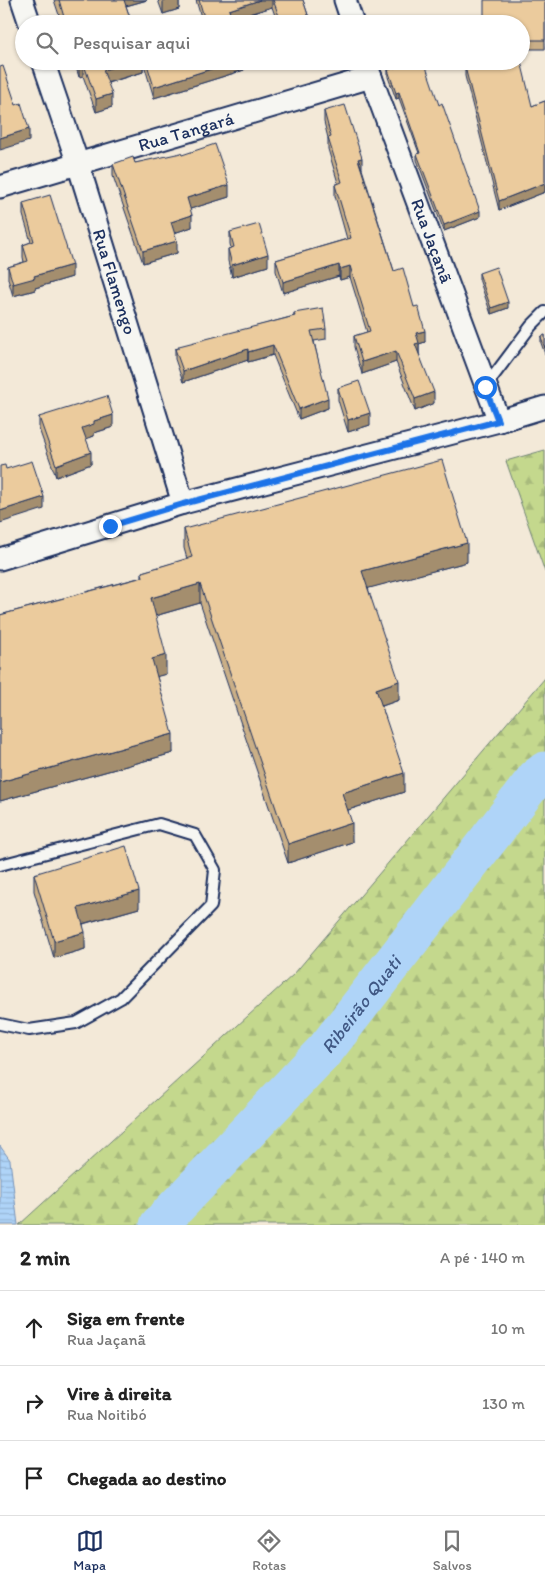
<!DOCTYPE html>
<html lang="pt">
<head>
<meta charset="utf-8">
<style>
  body { margin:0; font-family:Itim,sans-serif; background:#f2f2f2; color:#222 }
  .stop { position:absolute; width:15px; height:15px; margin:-11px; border:4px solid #1a73e8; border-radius:50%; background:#fff }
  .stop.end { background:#1a73e8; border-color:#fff; box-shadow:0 1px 5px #0008 }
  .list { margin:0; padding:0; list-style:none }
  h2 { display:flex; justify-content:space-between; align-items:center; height:65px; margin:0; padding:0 20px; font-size:21px }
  h2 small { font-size:16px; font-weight:400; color:#767676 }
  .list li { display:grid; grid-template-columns:32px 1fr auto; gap:15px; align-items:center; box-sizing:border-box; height:75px; padding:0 20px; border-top:1px solid #e0e0e0 }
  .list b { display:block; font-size:19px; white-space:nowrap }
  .list p { margin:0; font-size:16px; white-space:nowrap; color:#767676 }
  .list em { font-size:16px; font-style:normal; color:#767676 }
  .icon { flex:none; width:28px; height:28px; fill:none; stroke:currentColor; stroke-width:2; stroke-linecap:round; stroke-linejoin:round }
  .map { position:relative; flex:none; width:545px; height:1225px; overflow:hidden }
  .search { position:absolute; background:#fff; box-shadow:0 1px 4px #0004; left:15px; right:15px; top:15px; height:55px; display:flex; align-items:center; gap:12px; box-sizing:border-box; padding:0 18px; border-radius:28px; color:#767676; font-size:19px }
  .sheet { height:290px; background:#fff }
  nav { display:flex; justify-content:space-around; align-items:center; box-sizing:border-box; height:70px; border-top:1px solid #e0e0e0; background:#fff; font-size:14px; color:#767676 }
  nav a { display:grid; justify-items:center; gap:2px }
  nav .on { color:#1b2f5e }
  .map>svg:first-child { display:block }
  .forest { fill:url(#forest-firs); stroke:#708476 }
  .water { fill:url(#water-rules); stroke:#7492ba }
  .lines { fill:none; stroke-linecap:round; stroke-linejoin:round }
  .river { stroke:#afd4f8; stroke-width:39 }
  .lane-casing { stroke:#1b2f5e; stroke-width:14 }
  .street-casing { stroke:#1b2f5e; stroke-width:25 }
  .lane { stroke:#f6f6f2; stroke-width:10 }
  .street { stroke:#f6f6f2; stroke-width:21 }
  .wall { fill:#caaf87; stroke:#1b2f5e }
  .shaded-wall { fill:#a48e6e; stroke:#1b2f5e }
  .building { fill:#ebcb9d; stroke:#1b2f5e }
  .route { stroke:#1a73e8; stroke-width:6 }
  .labels { text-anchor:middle; stroke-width:5; stroke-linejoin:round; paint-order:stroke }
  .street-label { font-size:18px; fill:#1b2f5e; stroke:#f6f6f2 }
  .water-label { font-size:19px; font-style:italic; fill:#405884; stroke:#f6f6f2 }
</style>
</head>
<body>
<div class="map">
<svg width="545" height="1225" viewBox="0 0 545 1225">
  <defs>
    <pattern id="forest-firs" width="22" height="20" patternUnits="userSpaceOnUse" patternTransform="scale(1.25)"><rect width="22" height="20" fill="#c4d88d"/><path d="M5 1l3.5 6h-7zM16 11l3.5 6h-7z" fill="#a8ba7c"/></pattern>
    <pattern id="water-rules" width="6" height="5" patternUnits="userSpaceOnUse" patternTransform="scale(1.25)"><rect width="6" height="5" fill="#afd4f8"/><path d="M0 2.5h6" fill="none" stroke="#96b6d7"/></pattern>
  </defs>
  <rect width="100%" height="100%" fill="#f3e9d8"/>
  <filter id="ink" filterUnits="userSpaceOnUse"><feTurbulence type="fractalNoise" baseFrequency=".02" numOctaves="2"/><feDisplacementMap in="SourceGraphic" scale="10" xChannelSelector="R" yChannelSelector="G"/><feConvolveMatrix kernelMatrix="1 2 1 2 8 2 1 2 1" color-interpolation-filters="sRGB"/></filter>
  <g filter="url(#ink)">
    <!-- forest -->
    <path class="forest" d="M 545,450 L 545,572 L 506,461 Z
      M 545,678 L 545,1225 L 19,1225 L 294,974 Z"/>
    <!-- water -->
    <path class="water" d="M 0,1146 L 10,1160 L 18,1225 L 0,1225 Z"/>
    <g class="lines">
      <!-- river -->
      <path class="river" id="s1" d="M 159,1225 L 326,1049 L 536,778 L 545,771"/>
      <defs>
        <path id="lane" d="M 486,386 L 531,326 L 545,312
          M 0,865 L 159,824 L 195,835 L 215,870 L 211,906 L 121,998 L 76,1023 L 29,1030 L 0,1024"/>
        <g id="street">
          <path d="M 22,0 L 30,24"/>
          <path d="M 345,0 L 353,24"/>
          <path id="s2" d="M 43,61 L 78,164 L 183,503"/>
          <path id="s3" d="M 365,61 L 499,421"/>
          <path id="s4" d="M 0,187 L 371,77"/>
          <path d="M 0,559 L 183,503 L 499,421 L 545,407"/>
        </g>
      </defs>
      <!-- lane casing -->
      <use href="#lane" class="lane-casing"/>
      <!-- street casing -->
      <use href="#street" class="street-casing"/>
      <!-- lane -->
      <use href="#lane" class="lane"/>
      <!-- street -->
      <use href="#street" class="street"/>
    </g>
    <!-- wall -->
    <path class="wall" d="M 54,0 L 147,0 L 126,6 L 132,24 L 62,24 Z
      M 158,0 L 179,0 L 179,9 L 163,14 Z
      M 196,0 L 303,0 L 311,24 L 278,24 L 272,7 L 232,20 L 233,24 L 203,24 Z
      M 545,0 L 545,49 L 521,49 L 521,24 Z
      M 74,61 L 143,61 L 143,72 L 108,83 L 112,107 L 96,112 L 83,76 L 79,77 Z
      M 143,61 L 244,61 L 244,70 L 154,98 Z
      M 465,67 L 532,106 L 545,101 L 545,192 L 499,210 L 465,76 Z
      M 388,70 L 480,217 L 444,231 L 417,160 L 417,154 L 419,153 L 399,98 L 396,99 L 388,77 Z
      M 324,111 L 362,169 L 394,271 L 414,307 L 425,342 L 419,344 L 419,353 L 434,403 L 415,411 L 396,362 L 362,374 L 354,347 L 354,336 L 367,332 L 350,277 L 340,280 L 339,276 L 283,293 L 276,271 L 276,260 L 347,239 L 335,196 L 335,185 L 338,183 L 328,149 L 328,138 L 324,122 Z
      M 182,155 L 229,197 L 190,209 L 192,227 L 174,233 L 177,253 L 143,263 L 113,176 L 113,164 L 135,163 Z
      M 23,203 L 72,277 L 35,288 L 35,290 L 13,296 L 8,279 L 8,267 L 24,262 L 23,257 L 23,245 L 31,242 L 23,215 Z
      M 230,232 L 268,266 L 232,277 L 228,261 L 228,249 L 231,248 L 230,244 Z
      M 479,273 L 508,308 L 491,314 L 479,279 Z
      M 294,313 L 326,329 L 326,339 L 314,341 L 328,408 L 299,419 L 273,355 L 248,362 L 248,360 L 183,382 L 175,359 L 175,349 L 294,316 Z
      M 545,335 L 545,354 L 541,343 L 541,337 Z
      M 338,388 L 370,425 L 348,432 L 338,400 Z
      M 39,417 L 113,427 L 94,433 L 94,436 L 86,439 L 91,464 L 56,477 L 39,429 Z
      M 184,529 L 467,562 L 368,588 L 399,700 L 382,706 L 404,792 L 348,810 L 352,842 L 288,863 L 200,603 L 155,616 L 166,674 L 157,676 L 173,753 L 0,801 L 0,615 L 142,577 L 142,572 L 187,559 L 184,548 Z
      M 34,874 L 139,908 L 83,924 L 85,949 L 54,958 L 34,891 Z"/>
    <!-- shaded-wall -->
    <path class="shaded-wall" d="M 122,0 L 147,0 L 122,7 Z
      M 165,0 L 179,0 L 179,9 L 163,14 L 163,1 Z
      M 260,0 L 272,0 L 272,7 L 229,20 L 229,10 Z
      M 134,61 L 143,61 L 143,72 L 103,84 L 103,70 Z
      M 236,61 L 244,61 L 244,70 L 154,98 L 154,87 Z
      M 83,62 L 83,76 L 79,77 L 79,63 Z
      M 399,92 L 399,98 L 396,99 L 396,93 Z
      M 112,94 L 112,107 L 96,112 L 96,99 Z
      M 29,129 L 29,141 L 0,150 L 0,138 Z
      M 362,158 L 362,169 L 358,159 Z
      M 545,183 L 545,192 L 499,210 L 499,201 Z
      M 229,185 L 229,197 L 187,210 L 187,198 Z
      M 480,211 L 480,217 L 444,231 L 444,225 Z
      M 192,215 L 192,227 L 171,234 L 171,222 Z
      M 177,241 L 177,253 L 143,263 L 143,251 Z
      M 268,254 L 268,266 L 232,277 L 232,265 Z
      M 72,265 L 72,277 L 35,288 L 35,290 L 13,296 L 13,284 L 34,276 Z
      M 339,265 L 339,276 L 283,293 L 283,282 Z
      M 350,266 L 350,277 L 340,280 L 340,269 Z
      M 508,302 L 508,308 L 491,314 L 491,308 Z
      M 425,331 L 425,342 L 419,344 L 419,354 L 415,356 L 416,333 Z
      M 273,345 L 273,355 L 248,362 L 248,352 Z
      M 248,349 L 248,360 L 183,382 L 183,371 Z
      M 396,351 L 396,362 L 362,374 L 362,362 Z
      M 434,392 L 434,403 L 415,411 L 415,399 Z
      M 328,398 L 328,408 L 299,419 L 299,409 Z
      M 370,413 L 370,425 L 348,432 L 348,420 Z
      M 113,415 L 113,427 L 94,433 L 94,436 L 82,440 L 82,428 L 94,421 Z
      M 91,452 L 91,464 L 56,477 L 56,465 Z
      M 44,497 L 44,509 L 0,523 L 0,511 Z
      M 467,543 L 467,562 L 362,590 L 362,571 Z
      M 200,584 L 200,603 L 151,617 L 151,598 Z
      M 166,655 L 166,674 L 152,678 L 152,659 Z
      M 399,681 L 399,700 L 376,708 L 376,689 Z
      M 173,734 L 173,753 L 0,801 L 0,782 Z
      M 404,773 L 404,792 L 342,812 L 342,793 Z
      M 352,823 L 352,842 L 288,863 L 288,844 Z
      M 139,891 L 139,908 L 78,925 L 78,908 Z
      M 85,932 L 85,949 L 54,958 L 54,941 Z"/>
    <!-- building -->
    <path class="building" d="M 59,0 L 124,0 L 132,24 L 66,24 Z
      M 199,0 L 260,0 L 229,10 L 233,24 L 206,24 Z
      M 273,0 L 303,0 L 311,24 L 282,24 Z
      M 484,0 L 545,0 L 545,40 L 521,40 L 521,24 L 484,24 Z
      M 79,61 L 134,61 L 103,70 L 112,94 L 96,99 L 83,62 L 79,63 Z
      M 146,61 L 236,61 L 154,87 Z
      M 414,61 L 424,61 L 439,105 L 442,103 L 480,211 L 444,225 L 417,154 L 420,153 L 399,92 L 396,93 L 388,70 Z
      M 484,61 L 521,61 L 532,106 L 545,101 L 545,183 L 499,201 L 465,67 L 484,62 Z
      M 3,66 L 16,105 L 21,103 L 29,129 L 0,138 L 0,67 Z
      M 345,105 L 362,158 L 358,159 L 394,271 L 403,268 L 414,307 L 418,306 L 425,331 L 416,333 L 419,343 L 415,344 L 434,392 L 415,399 L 396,351 L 362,362 L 354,336 L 370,331 L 350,266 L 340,269 L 339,265 L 283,282 L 276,260 L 351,238 L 335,185 L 342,182 L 328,138 L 331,137 L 324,111 Z
      M 215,144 L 229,185 L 187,198 L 192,215 L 171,222 L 177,241 L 143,251 L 113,164 L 133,157 L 135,163 L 181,153 L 182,155 Z
      M 50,195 L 72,265 L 34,276 L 35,278 L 13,284 L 8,267 L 28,261 L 23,245 L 34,241 L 23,203 Z
      M 259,224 L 268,254 L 232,265 L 228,249 L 234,247 L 230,232 Z
      M 496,267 L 508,302 L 491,308 L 479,273 Z
      M 323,308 L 326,329 L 311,331 L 328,398 L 299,409 L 273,345 L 248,352 L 248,349 L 183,371 L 175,349 L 179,348 L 179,346 L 295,316 L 294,313 Z
      M 545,335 L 545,348 L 541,337 Z
      M 359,381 L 370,413 L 348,420 L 338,388 Z
      M 107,396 L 113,415 L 94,421 L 94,424 L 82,428 L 91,452 L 56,465 L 39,417 Z
      M 442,460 L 467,543 L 362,571 L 399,681 L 376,689 L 404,773 L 342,793 L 352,823 L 288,844 L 200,584 L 151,598 L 166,655 L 152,659 L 173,734 L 0,782 L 0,615 L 143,577 L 142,572 L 192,557 L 184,529 Z
      M 32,461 L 44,497 L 0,511 L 0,466 L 5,465 L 6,469 Z
      M 126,846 L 139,891 L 78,908 L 85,932 L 54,941 L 34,874 Z"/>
  </g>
  <g class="lines" filter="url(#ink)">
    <!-- route -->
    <path class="route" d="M 110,526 L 183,504 L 498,421 L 485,387"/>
  </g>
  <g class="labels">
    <!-- street labels -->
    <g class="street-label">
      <text dy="6" stroke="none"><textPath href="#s4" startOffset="194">Rua Tangará</textPath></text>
      <text dy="6" stroke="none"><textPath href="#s3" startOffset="192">Rua Jaçanã</textPath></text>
      <text dy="6" stroke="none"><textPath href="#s2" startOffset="232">Rua Flamengo</textPath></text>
    </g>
    <!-- water labels -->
    <g class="water-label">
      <text dy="7" stroke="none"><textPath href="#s1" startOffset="299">Ribeirão Quati</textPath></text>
    </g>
  </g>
</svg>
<div class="stop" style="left:485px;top:387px"></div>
<div class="stop end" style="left:110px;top:526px"></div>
<div class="search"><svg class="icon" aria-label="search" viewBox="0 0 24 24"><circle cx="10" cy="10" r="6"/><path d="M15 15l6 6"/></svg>Pesquisar aqui</div>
</div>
<section class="sheet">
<h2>2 min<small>A pé · 140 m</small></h2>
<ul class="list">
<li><svg class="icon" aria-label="ahead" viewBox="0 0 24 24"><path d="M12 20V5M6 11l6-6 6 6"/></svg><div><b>Siga em frente</b><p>Rua Jaçanã</p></div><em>10 m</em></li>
<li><svg class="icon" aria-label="right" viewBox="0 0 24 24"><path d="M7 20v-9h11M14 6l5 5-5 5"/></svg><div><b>Vire à direita</b><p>Rua Noitibó</p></div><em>130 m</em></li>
<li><svg class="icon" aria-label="arrive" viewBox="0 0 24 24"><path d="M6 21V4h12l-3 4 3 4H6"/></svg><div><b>Chegada ao destino</b></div></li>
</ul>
</section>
<nav>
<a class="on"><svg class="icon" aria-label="map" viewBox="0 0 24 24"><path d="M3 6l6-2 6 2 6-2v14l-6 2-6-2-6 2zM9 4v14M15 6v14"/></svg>Mapa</a>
<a><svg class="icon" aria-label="directions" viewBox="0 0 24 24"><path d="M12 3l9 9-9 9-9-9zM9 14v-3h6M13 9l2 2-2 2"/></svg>Rotas</a>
<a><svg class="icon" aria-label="saved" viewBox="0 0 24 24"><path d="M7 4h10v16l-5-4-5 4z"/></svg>Salvos</a>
</nav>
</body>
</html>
